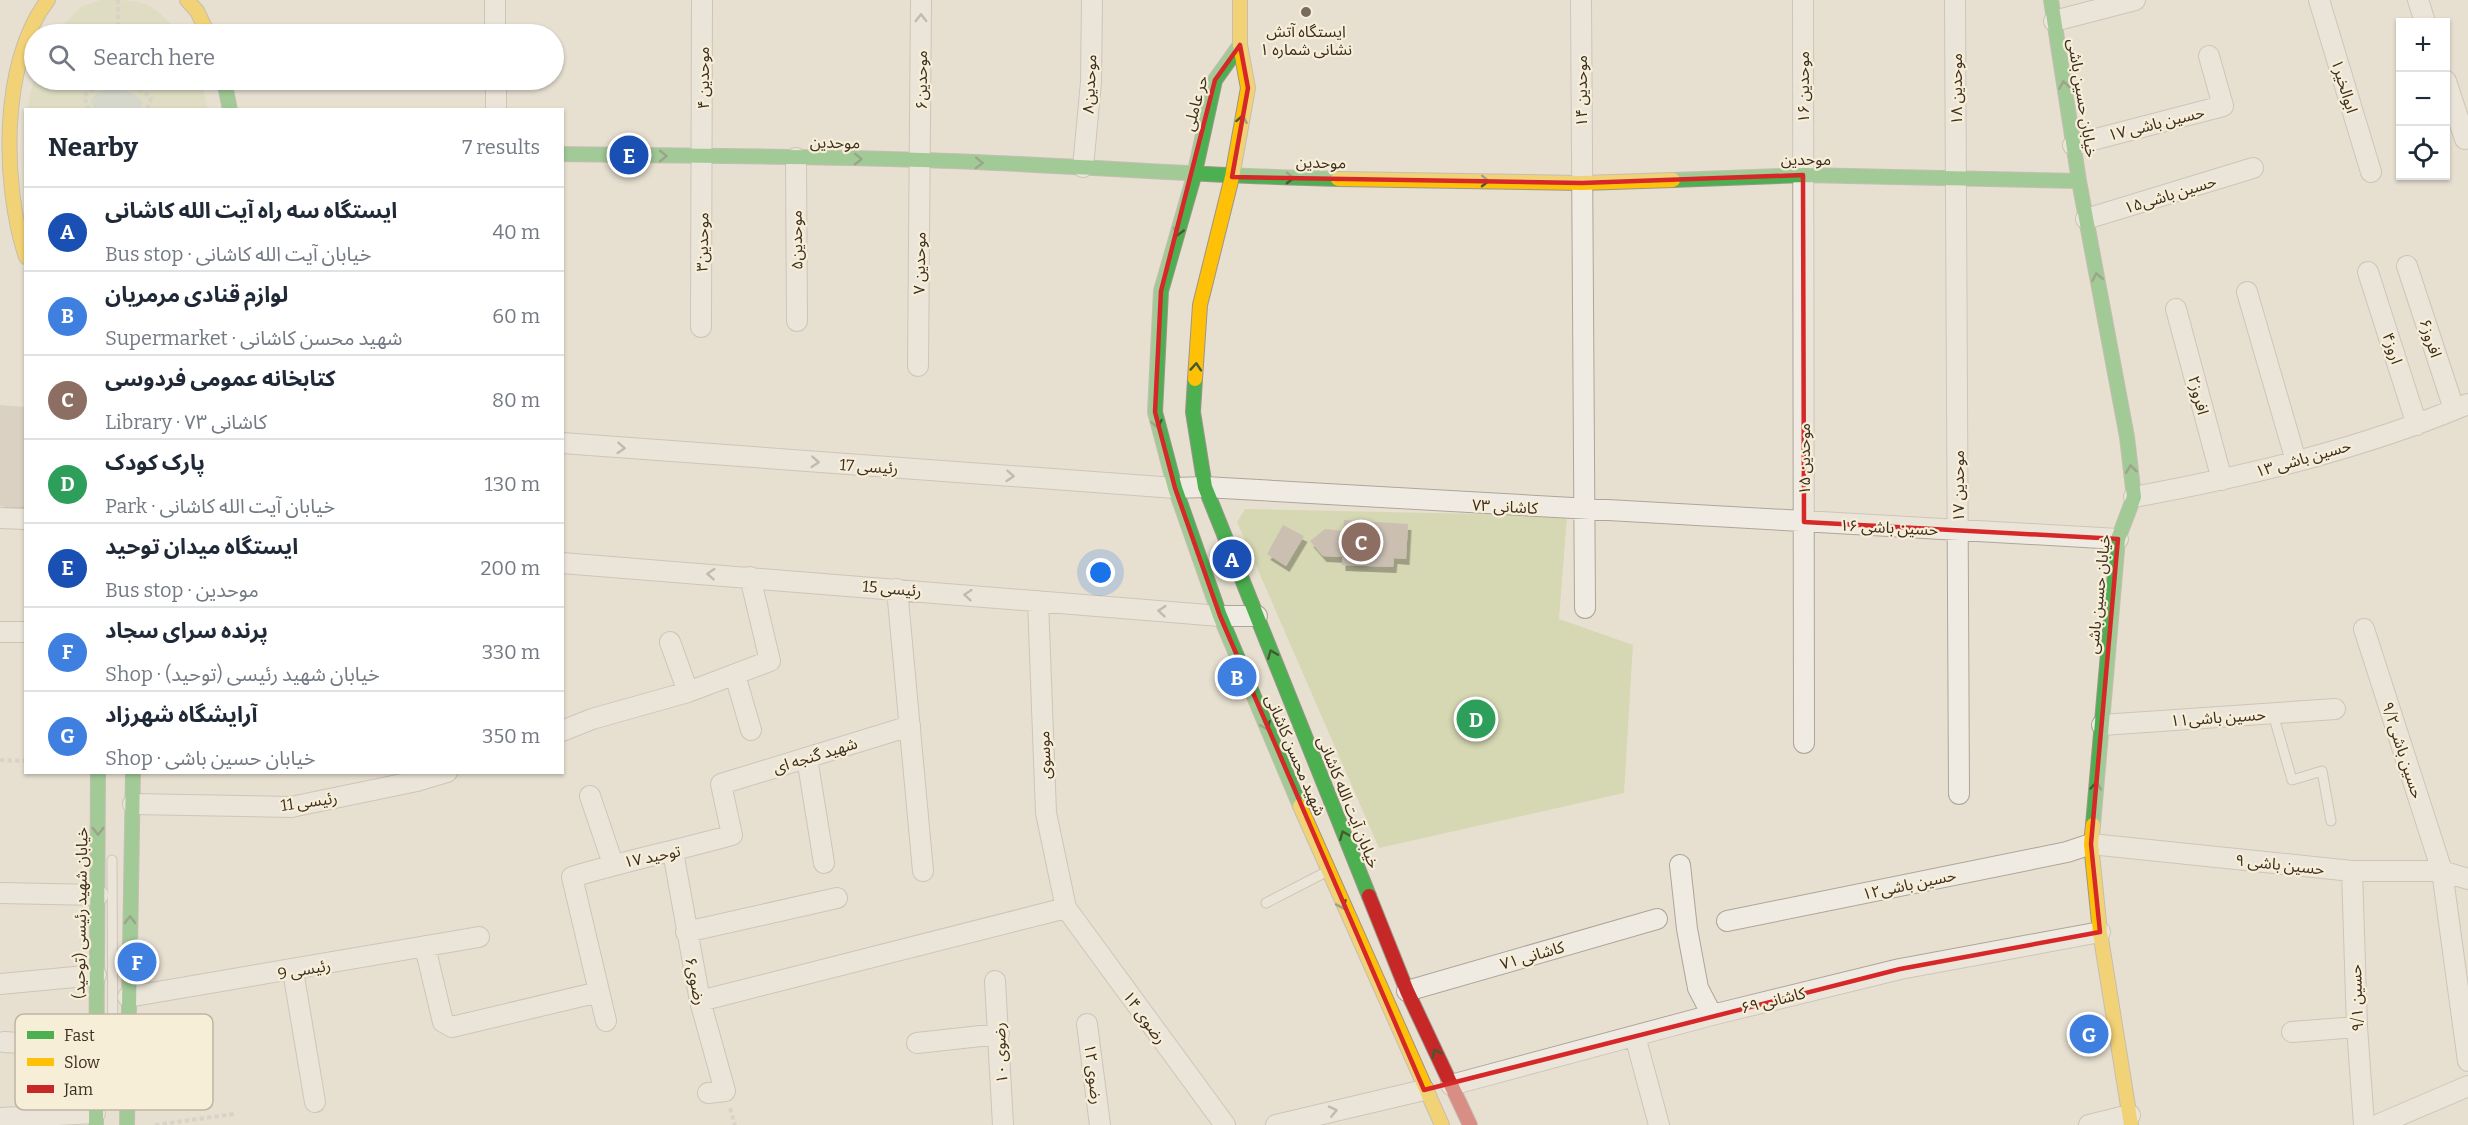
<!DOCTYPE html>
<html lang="en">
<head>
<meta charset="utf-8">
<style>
  body { margin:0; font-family:Bitter,"Noto Sans Arabic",serif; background:#f6f6f7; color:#1f2937 }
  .controls { position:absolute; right:18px; top:18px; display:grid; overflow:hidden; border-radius:0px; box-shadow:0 2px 4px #0004 }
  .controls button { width:54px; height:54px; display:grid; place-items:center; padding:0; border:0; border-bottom:2px solid #e0e1e3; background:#fff; color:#1f2937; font:30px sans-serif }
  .you { position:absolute; left:1101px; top:573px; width:21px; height:21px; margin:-15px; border:4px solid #fff; border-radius:50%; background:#1a73e8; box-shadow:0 0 0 9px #1a73e833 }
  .badge { display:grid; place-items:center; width:39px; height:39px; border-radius:50%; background:#786c5e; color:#fff; font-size:20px; font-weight:700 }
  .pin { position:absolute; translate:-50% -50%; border:3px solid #fff; box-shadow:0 2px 6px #0006 }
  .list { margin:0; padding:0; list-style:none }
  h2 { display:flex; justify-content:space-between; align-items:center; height:78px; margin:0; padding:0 24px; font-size:26px }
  h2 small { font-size:20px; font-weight:400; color:#747a83 }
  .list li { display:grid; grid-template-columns:39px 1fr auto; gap:18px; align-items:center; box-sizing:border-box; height:84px; padding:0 24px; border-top:2px solid #e0e1e3 }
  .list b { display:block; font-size:22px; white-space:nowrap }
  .list p { margin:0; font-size:20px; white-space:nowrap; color:#747a83 }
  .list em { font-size:20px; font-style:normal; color:#747a83 }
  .icon { flex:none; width:33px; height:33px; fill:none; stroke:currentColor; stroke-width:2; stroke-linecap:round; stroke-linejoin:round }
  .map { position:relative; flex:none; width:2468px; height:1125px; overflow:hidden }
  .search { position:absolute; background:#fff; box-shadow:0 2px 4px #0004; left:24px; top:24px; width:540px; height:66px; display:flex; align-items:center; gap:15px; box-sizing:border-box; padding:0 21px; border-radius:33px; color:#747a83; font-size:22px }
  .panel { position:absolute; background:#fff; box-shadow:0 2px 4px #0004; left:24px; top:108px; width:540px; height:666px; border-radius:0px }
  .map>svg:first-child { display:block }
  .green { fill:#d6d7b3 }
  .water { fill:#bcccc2 }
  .building { fill:#cbbfb2; filter:url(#shadow) }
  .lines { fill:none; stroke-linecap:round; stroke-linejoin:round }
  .lane-casing { stroke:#ada599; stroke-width:11 }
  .street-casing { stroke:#ada599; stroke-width:22 }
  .fast-casing { stroke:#9c958a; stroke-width:16 }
  .slow-casing { stroke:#9c958a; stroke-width:16 }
  .jam-casing { stroke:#9c958a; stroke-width:16 }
  .path { stroke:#c8c2b9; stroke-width:4; stroke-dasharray:4.5 3; stroke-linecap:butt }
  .lane { stroke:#efebe3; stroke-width:9 }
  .street { stroke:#efebe3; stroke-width:20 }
  .fast { stroke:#4caf50; stroke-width:14 }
  .slow { stroke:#ffc107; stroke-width:14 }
  .jam { stroke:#c62828; stroke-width:14 }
  .oneway { stroke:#968c82 }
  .oneway2 { stroke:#425b31 }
  .marked { fill:none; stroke:#d62828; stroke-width:4.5; stroke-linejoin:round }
  .poi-dot { fill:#786c5e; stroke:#f7eed8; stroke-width:2 }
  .labels { text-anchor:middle; stroke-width:4.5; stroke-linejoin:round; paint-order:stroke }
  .poi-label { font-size:16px; fill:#3d2e20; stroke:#f7eed8 }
  .street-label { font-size:16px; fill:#3d2e20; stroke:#f7eed8 }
  .key { fill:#f7eed8; stroke:#bfb4a1; stroke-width:1.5 }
  .key-label { font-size:16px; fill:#3d2e20 }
</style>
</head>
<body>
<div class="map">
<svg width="2468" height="1125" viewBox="0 0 2468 1125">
  <defs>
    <filter id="shadow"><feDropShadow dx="3.5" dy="6" stdDeviation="0" flood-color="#0004"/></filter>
  </defs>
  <rect width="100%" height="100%" fill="#e7e0d1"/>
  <!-- green -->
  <path class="green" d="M 100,0 C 147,0 148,0 181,34 L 54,34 L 81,7 Z
    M 34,78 L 201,80 L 208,109 L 140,109 L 143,102 C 122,88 112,81 91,100 L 94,109 L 27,110 Z
    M 1245,509 L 1567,516 L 1559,619 L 1633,645 L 1624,793 L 1379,848 L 1237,522 Z"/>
  <!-- water -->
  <path class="water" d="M 111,88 C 125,89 133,92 143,102 L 140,109 L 94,109 L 91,100 L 99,92 Z"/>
  <!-- building -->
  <path class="building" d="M 0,405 L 26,407 L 26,507 L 0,506 Z
    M 1344,520 L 1408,524 L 1406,559 L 1394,558 L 1393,567 L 1342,565 L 1342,557 L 1323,556 L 1310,541 L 1325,529 L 1343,531 Z
    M 1283,525 L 1304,536 L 1286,566 L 1267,554 Z"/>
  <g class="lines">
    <defs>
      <path id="lane" d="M 2273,714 L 2292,780 L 2322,771 L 2331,821
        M 112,860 L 113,1078
        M 1266,903 L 1324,873"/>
      <path id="street" d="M 495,0 L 495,34
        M 1581,0 L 1585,608
        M 1803,0 L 1804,743
        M 1955,0 L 1959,794
        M 2319,0 L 2371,172
        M 2418,0 L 2425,22
        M 2054,21 L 2135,0
        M 496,80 L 496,110
        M 2446,81 L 2465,139
        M 2073,145 L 2223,106 L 2209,56
        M 796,158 L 797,321
        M 1083,167 L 1091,82 L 1092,0
        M 2086,219 L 2253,168
        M 2407,266 L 2454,409
        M 2368,272 L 2417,425
        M 2247,292 L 2296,461
        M 2176,309 L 2222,480
        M 701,327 L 702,0
        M 918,366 L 921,0
        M 562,443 L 1175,488 L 1205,487 L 2118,539
        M 2134,497 C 2247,476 2362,449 2468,404
        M 0,518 L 26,519
        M 562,563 L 1220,616 L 1257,616
        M 897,589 L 923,871
        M 1038,601 L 1046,813 L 1066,908 L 1225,1125
        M 2364,629 L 2442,871 L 2468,1061
        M 0,632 L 26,632
        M 670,642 L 688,692
        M 735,675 L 751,730
        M 2102,725 L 2335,709
        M 562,731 L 592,719 L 688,692 L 770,661 L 750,577
        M 807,758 L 824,863
        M 590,796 L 613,864
        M 133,804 L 291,807 L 417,781 L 447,772
        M 673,852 L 700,1001 L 725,1091 L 708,1093
        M 1680,865 L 1687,929 L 1698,988 L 1712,1015
        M 2352,871 L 2357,1027 L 2364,1125
        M 0,893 L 98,895
        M 1727,921 L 2067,852 L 2091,844 L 2352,871 L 2442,871 L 2468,879
        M 686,932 L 837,898
        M 425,947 L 443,1022 L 452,1027 L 599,992
        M 293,971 L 315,1102
        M 995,981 L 1003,1125
        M 0,984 L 96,975
        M 1407,991 L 1657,919
        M 128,997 L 479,937
        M 700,1001 L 1066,908
        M 606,1021 L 572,877 C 625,861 679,850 732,835 L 721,784 L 910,726
        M 1087,1024 L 1100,1125
        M 2292,1032 L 2357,1027
        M 1635,1036 L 1659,1125
        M 4,1042 L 95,1048
        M 917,1043 L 999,1034
        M 1451,1085 L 1712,1015 L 1900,969 L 2100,932
        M 0,1118 L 95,1113
        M 1276,1125 L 1424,1090
        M 2089,1125 L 2130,1115
        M 2377,1125 L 2468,1086"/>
      <path id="fast" d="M 2051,0 L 2079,181 L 2127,437 L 2134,497 L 2118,539 L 2093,825
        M 1240,45 L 1215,80 L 1194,176 L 1161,291 L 1155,412 L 1175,488 L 1220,616 L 1300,806
        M 224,80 L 230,110
        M 562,154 C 682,156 801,156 921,160 C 1060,164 1199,176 1338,179
        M 1673,180 L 1803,175 L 2079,181
        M 1195,379 L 1193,412 L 1205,487 L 1369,896
        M 96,1125 L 98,772
        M 127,1125 L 133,772"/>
      <path id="slow" d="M 187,0 L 197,11 L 208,34
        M 1338,179 L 1582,183 L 1673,180
        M 26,257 C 2,185 0,61 48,0
        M 1195,379 L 1200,305 L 1232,177 L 1248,88 L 1240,45 L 1240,0
        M 1300,806 L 1442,1125
        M 2093,825 L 2091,844 L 2100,932 L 2131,1125"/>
      <path id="jam" d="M 1369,896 L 1407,991 L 1470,1125"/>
    </defs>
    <!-- lane casing -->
    <use href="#lane" class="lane-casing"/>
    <!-- street casing -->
    <use href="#street" class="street-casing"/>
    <!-- fast casing -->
    <use href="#fast" class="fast-casing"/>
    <!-- slow casing -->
    <use href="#slow" class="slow-casing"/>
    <!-- jam casing -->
    <use href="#jam" class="jam-casing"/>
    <!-- path -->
    <path class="path" d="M 118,34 L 118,0
      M 89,110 L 84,96 C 108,76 128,76 151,98 L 147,110
      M 0,760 L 26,761
      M 730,1108 L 735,1125
      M 155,1125 L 234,1114"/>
    <!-- lane -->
    <use href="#lane" class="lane"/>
    <!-- street -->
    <use href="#street" class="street"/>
    <!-- fast -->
    <use href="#fast" class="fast"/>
    <!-- slow -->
    <use href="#slow" class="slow"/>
    <!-- jam -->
    <use href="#jam" class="jam"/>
  </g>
  <!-- one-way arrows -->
  <defs><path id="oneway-chevron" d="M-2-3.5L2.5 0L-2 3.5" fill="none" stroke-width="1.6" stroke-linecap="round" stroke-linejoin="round" transform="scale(1.5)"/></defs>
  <g class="oneway">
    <use href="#oneway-chevron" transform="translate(921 18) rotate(-90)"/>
    <use href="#oneway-chevron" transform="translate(621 448) rotate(4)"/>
    <use href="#oneway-chevron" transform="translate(815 462) rotate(4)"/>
    <use href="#oneway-chevron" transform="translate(1010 476) rotate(4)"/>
    <use href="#oneway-chevron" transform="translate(711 574) rotate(-176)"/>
    <use href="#oneway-chevron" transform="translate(968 595) rotate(-175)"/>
    <use href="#oneway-chevron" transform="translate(1162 611) rotate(-175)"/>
    <use href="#oneway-chevron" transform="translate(1333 1111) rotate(-13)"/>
  </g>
  <g class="oneway2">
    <use href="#oneway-chevron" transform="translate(2064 85) rotate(-99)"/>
    <use href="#oneway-chevron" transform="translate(1242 119) rotate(-80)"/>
    <use href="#oneway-chevron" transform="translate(663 156) rotate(1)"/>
    <use href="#oneway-chevron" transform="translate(858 159) rotate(1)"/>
    <use href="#oneway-chevron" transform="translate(979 163) rotate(2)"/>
    <use href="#oneway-chevron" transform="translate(1290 178) rotate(1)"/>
    <use href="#oneway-chevron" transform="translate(1485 181) rotate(1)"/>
    <use href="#oneway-chevron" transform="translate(1178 232) rotate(106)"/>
    <use href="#oneway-chevron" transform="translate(2097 277) rotate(-101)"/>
    <use href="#oneway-chevron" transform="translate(1196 367) rotate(-86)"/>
    <use href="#oneway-chevron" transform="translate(1157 424) rotate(79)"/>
    <use href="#oneway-chevron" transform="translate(2131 469) rotate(-97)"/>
    <use href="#oneway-chevron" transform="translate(1272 654) rotate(-112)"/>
    <use href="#oneway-chevron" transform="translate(1266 726) rotate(67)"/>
    <use href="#oneway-chevron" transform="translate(2096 786) rotate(-85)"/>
    <use href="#oneway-chevron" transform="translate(98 831) rotate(90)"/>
    <use href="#oneway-chevron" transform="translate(1344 835) rotate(-112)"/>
    <use href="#oneway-chevron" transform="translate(1342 905) rotate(66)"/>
    <use href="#oneway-chevron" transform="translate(130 920) rotate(-89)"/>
    <use href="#oneway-chevron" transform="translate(1436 1053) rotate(-115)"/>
  </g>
  <!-- marked area -->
  <path d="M0 0H2468V1125H0ZM 1240,45 L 1248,88 L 1232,177 L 1582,183 L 1803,175 L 1804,522 L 2118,539 L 2091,844 L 2100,932 L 1900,969 L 1424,1090 L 1220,616 L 1175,488 L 1155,412 L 1161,291 L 1215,80 Z" fill="#e7e0d1" fill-opacity=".55" fill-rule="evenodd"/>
  <path class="marked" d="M 1240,45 L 1248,88 L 1232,177 L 1582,183 L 1803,175 L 1804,522 L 2118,539 L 2091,844 L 2100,932 L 1900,969 L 1424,1090 L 1220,616 L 1175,488 L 1155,412 L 1161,291 L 1215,80 Z"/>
  <!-- markers -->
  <circle class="poi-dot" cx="1306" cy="12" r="6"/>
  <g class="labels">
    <!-- poi labels -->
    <g class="poi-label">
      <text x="1306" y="37">ایستگاه آتش<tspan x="1306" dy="18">نشانی شماره ۱</tspan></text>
    </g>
    <!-- street labels -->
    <g class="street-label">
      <text transform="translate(703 78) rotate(-90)" y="6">موحدین ۴</text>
      <text transform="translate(921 80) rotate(-90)" y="6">موحدین۶</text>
      <text transform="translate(1089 84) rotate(-87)" y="6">موحدین۸</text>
      <text transform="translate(2345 86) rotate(73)" y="6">ابوالخیر۱</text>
      <text transform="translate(1803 87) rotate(-90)" y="6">موحدین ۱۶</text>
      <text transform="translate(1956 89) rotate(-90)" y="6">موحدین ۱۸</text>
      <text transform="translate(1581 91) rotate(-90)" y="6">موحدین ۱۴</text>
      <text transform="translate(2083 98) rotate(81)" y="6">خیابان حسین باشی</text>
      <text transform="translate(1195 103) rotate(-75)" y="6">حر عاملی</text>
      <text transform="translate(2156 123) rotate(-14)" y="6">حسین باشی ۱۷</text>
      <text transform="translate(835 142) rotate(1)" y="6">موحدین</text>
      <text x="1806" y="165">موحدین</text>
      <text transform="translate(1321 162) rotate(1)" y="6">موحدین</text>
      <text transform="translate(2170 194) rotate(-17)" y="6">حسین باشی۱۵</text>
      <text transform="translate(796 240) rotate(-91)" y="6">موحدین۵</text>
      <text transform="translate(702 242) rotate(-89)" y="6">موحدین۳</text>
      <text transform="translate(919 263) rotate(-89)" y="6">موحدین ۷</text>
      <text transform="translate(2431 338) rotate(72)" y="6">افروز۶</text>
      <text transform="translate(2393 348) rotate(72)" y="6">اروز۴</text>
      <text transform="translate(2199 395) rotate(75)" y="6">افروز۲</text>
      <text transform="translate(2303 458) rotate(-16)" y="6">حسین باشی ۱۳</text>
      <text transform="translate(1804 459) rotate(-90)" y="6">موحدین ۱۵</text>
      <text transform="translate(869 466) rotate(4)" y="6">رئیسی 17</text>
      <text transform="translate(1958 486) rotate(-90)" y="6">موحدین ۱۷</text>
      <text transform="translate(1505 506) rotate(3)" y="6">کاشانی ۷۳</text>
      <text transform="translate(1889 527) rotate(3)" y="6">حسین باشی ۱۶</text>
      <text transform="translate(892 588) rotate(5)" y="6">رئیسی 15</text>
      <text transform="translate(2098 594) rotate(-84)" y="6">خیابان حسین باشی</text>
      <text transform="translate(2218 717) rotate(-4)" y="6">حسین باشی۱۱</text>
      <text transform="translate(2403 750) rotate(72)" y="6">حسین باشی۹/۲</text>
      <text transform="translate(815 755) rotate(-17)" y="6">شهید گنجه ای</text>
      <text transform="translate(1044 755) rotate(-92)" y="6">موسوی</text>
      <text transform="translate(1296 755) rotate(67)" y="6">شهید محسن کاشانی</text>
      <text transform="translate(309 801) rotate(-8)" y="6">رئیسی 11</text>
      <text transform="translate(1349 802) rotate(68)" y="6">خیابان آیت الله کاشانی</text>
      <text transform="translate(652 856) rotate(-12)" y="6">توحید ۱۷</text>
      <text transform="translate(2280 864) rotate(6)" y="6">حسین باشی ۹</text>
      <text transform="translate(1909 884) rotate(-12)" y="6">حسین باشی۱۲</text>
      <text transform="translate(80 913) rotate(-89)" y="6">خیابان شهید رئیسی (توحید)</text>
      <text transform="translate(1532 955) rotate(-16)" y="6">کاشانی ۷۱</text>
      <text transform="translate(304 969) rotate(-10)" y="6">رئیسی 9</text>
      <text transform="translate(696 981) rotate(78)" y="6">رضوی۶</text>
      <text transform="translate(2356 998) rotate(-92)" y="6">حسین ۹/۱</text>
      <text transform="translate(1773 1000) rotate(-14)" y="6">کاشانی ۶۹</text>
      <text transform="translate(1145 1017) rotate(54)" y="6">رضوی ۱۴</text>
      <text transform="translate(1000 1053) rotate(-93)" y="6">رضوی ۱۰</text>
      <text transform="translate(1094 1074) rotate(83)" y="6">رضوی ۱۲</text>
    </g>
  </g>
  <!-- legend -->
  <rect x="15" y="1014" width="198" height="96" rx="9" class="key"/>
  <rect x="27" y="1031" width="27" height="8" fill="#4caf50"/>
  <rect x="27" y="1058" width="27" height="8" fill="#ffc107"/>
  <rect x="27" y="1085" width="27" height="8" fill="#c62828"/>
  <g class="key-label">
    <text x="64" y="1041">Fast</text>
    <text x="64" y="1068">Slow</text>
    <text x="64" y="1095">Jam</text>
  </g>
</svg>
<div class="controls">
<button>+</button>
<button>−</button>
<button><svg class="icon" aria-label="locate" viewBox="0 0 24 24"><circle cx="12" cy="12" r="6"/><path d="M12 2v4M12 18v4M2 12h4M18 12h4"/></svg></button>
</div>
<div class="you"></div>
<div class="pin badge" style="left:1232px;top:559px;background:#1a4fb4">A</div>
<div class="pin badge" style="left:1237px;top:677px;background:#3f7fe0">B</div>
<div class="pin badge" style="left:1361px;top:542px;background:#8d6e63">C</div>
<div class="pin badge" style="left:1476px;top:719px;background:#2e9e5b">D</div>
<div class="pin badge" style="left:629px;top:155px;background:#1a4fb4">E</div>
<div class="pin badge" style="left:137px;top:962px;background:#3f7fe0">F</div>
<div class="pin badge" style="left:2089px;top:1034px;background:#3f7fe0">G</div>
<div class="search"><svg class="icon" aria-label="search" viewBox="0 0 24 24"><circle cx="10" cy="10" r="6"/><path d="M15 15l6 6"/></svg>Search here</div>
<section class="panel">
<h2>Nearby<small>7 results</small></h2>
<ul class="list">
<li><span class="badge" style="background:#1a4fb4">A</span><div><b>ایستگاه سه راه آیت الله کاشانی</b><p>Bus stop · خیابان آیت الله کاشانی</p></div><em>40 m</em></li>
<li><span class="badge" style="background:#3f7fe0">B</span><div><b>لوازم قنادی مرمریان</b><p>Supermarket · شهید محسن کاشانی</p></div><em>60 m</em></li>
<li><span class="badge" style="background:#8d6e63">C</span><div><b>کتابخانه عمومی فردوسی</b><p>Library · کاشانی ۷۳</p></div><em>80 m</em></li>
<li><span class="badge" style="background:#2e9e5b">D</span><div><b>پارک کودک</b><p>Park · خیابان آیت الله کاشانی</p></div><em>130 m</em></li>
<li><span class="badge" style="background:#1a4fb4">E</span><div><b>ایستگاه میدان توحید</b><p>Bus stop · موحدین</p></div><em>200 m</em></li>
<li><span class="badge" style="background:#3f7fe0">F</span><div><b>پرنده سرای سجاد</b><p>Shop · خیابان شهید رئیسی (توحید)</p></div><em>330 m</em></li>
<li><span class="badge" style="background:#3f7fe0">G</span><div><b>آرایشگاه شهرزاد</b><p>Shop · خیابان حسین باشی</p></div><em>350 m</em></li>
</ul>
</section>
</div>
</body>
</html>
